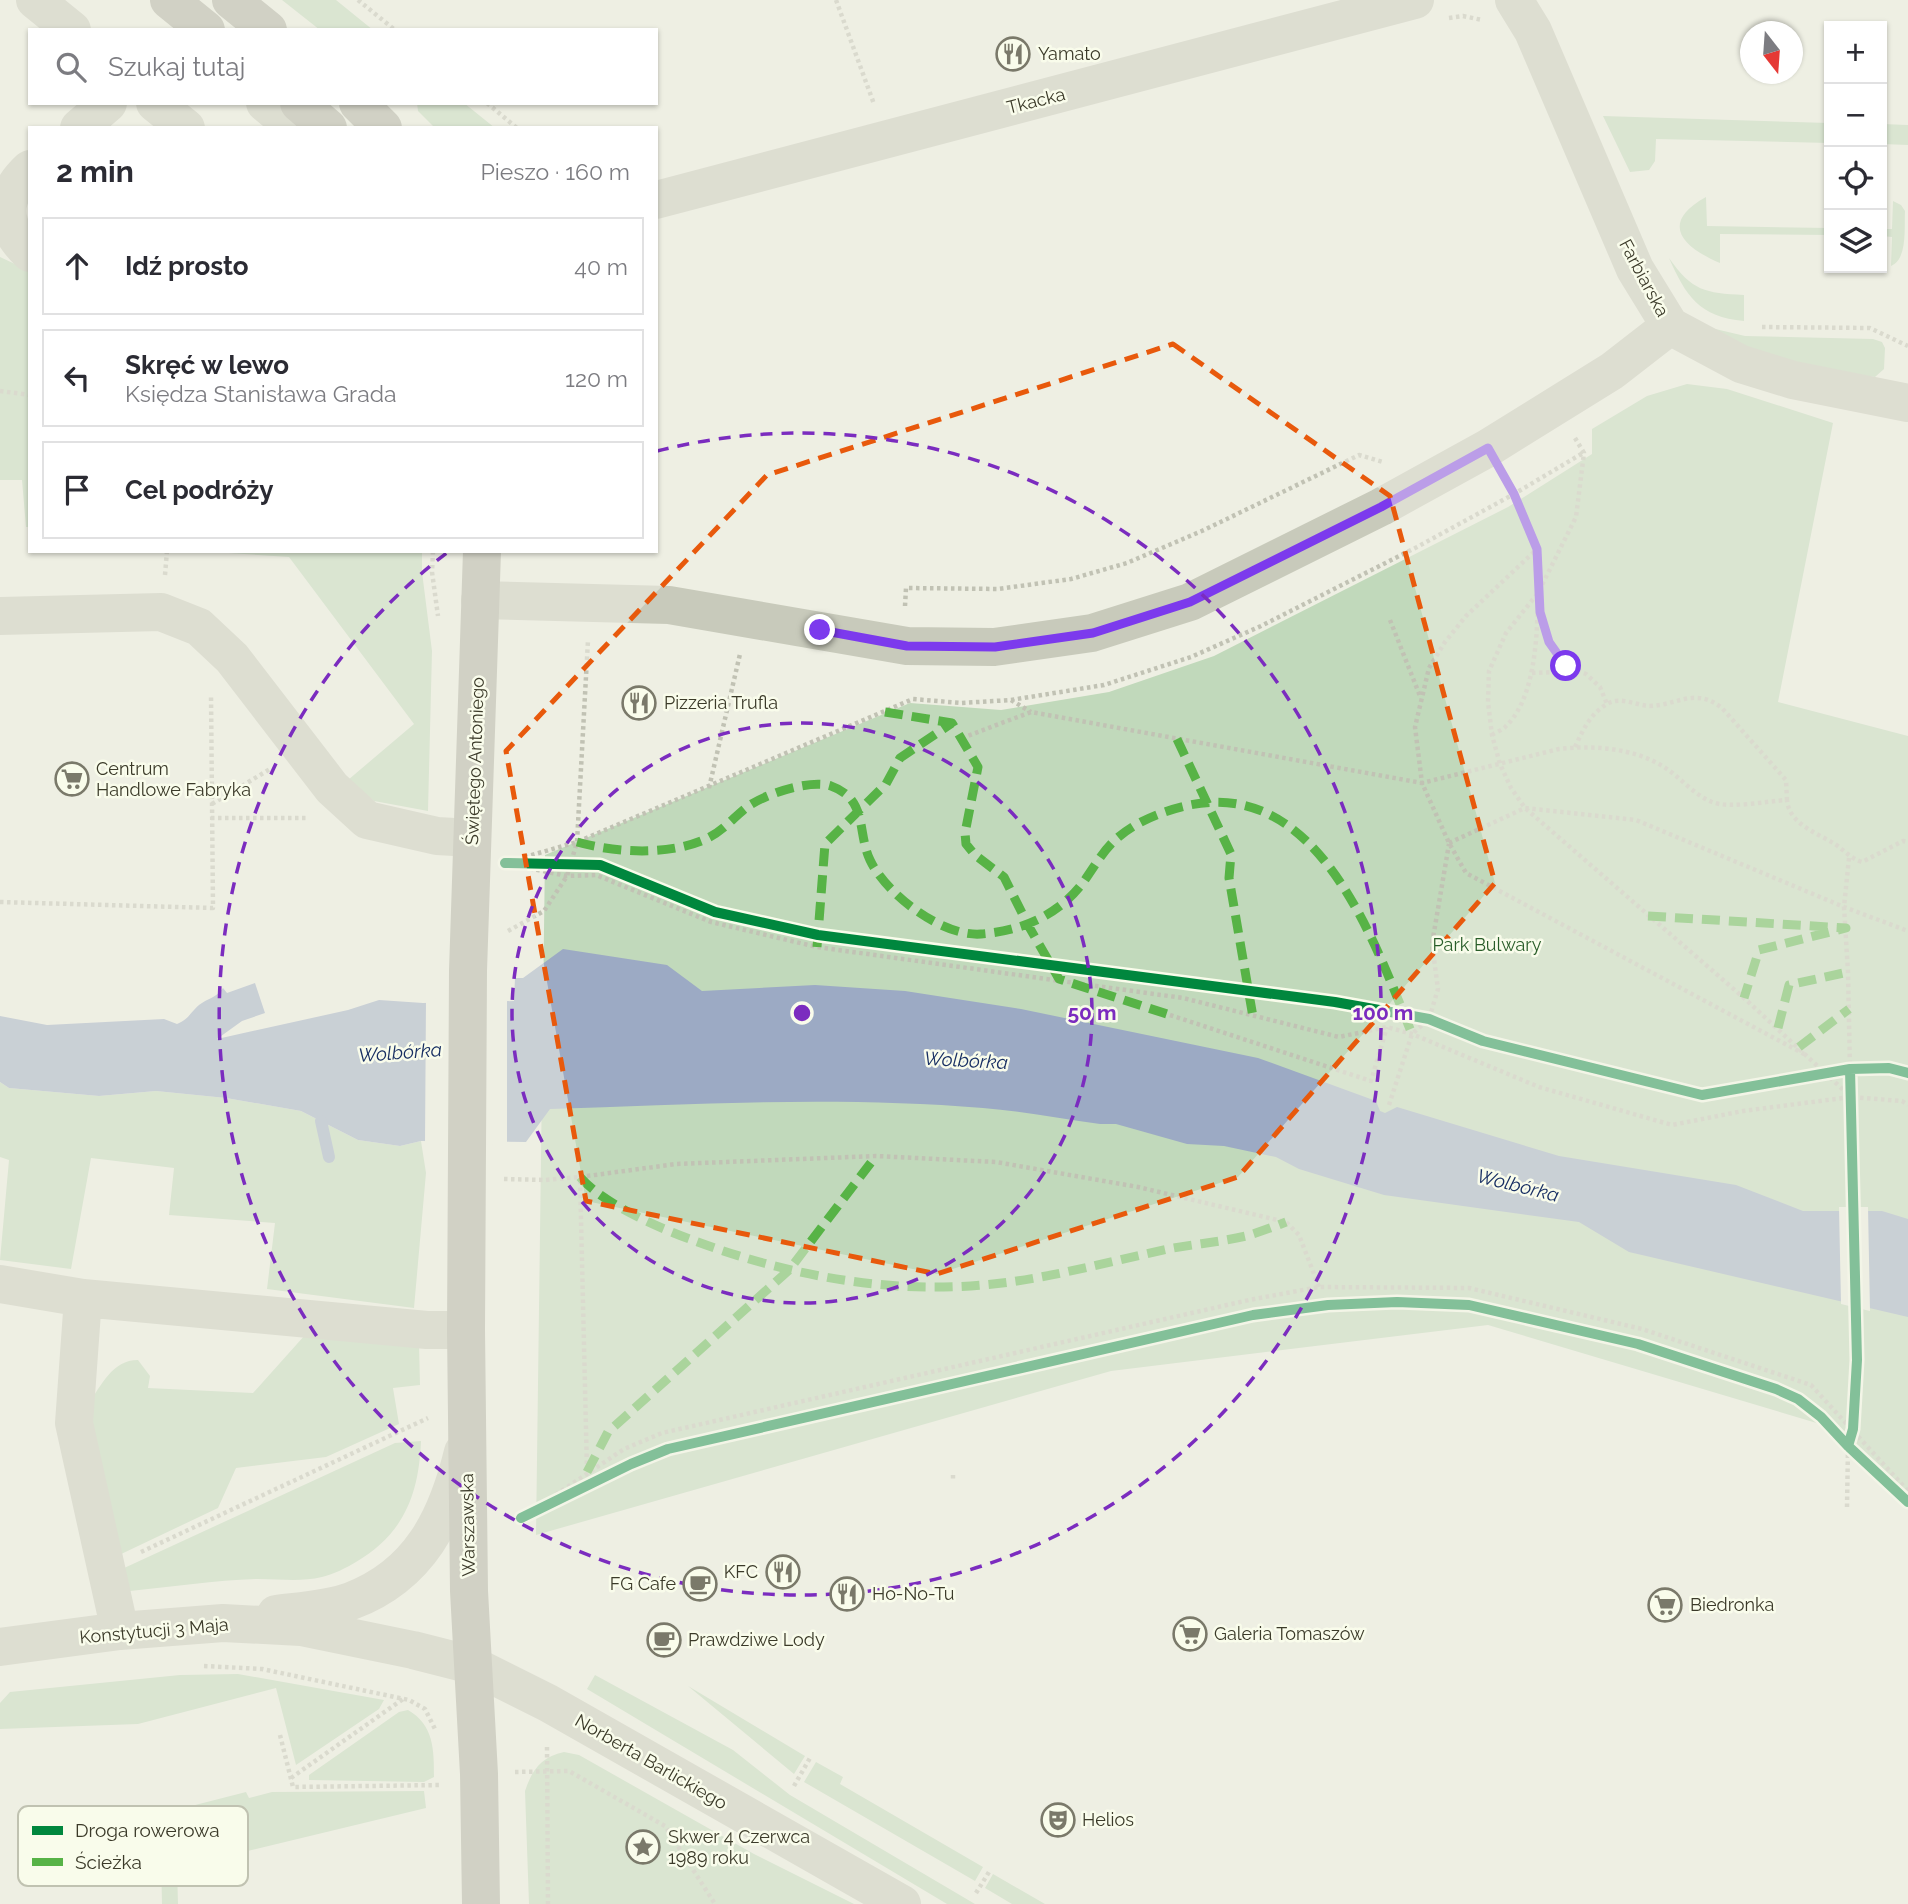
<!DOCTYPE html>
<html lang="pl">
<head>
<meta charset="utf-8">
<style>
  body { margin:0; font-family:Raleway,sans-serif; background:#f2f2f3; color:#2b2b33 }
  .controls { position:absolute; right:21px; top:21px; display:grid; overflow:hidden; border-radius:0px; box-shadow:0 2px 5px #0004 }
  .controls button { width:63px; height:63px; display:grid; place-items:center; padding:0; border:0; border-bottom:2px solid #e1e1e2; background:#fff; color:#2b2b33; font:35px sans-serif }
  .compass { position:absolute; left:1740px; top:21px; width:63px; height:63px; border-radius:50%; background:#fff; box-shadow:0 2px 5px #0004; rotate:163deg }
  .stop { position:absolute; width:21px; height:21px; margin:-16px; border:5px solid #7c3aed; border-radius:50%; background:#fff }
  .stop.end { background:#7c3aed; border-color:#fff; box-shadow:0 2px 7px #0008 }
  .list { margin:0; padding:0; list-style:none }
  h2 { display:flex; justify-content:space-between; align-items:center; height:91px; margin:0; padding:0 28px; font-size:30px }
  h2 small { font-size:23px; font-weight:400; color:#7c7c81 }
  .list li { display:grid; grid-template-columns:46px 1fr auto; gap:21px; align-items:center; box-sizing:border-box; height:98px; margin:0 14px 14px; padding:0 14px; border:2px solid #e1e1e2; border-radius:0px }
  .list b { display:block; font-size:26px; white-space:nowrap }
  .list p { margin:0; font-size:23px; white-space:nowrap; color:#7c7c81 }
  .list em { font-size:23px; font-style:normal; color:#7c7c81 }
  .icon { flex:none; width:38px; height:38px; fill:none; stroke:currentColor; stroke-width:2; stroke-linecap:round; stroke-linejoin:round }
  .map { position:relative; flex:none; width:1908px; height:1904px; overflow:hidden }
  .search { position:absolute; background:#fff; box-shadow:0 2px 5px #0004; left:28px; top:28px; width:630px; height:77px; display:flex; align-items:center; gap:18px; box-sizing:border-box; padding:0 24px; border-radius:0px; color:#7c7c81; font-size:26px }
  .panel { position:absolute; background:#fff; box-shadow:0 2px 5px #0004; left:28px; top:126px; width:630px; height:427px; border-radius:0px }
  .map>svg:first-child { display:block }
  .green { fill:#c1d9bb }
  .water { fill:#9caac4 }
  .pier { fill:#eeefe3 }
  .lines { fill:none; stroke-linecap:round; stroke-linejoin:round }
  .stream { stroke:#9caac4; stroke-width:12 }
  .path { stroke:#c1c2b4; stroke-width:4.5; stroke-dasharray:3.5 3.5; stroke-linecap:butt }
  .minor { stroke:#c8cabb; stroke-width:38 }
  .major { stroke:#adaea0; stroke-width:38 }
  .quiet { stroke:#57b346; stroke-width:9; stroke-dasharray:18 9; stroke-linecap:butt }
  .cycleway-casing { stroke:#f9fceb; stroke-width:15 }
  .cycleway { stroke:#00873e; stroke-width:10 }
  .route { stroke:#7c3aed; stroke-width:9 }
  .marked { fill:none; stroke:#e8590c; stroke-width:5; stroke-dasharray:14 9; stroke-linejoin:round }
  .ring { fill:none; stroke:#7b2cbf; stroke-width:3.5; stroke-dasharray:12 9 }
  .labels { text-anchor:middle; stroke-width:5; stroke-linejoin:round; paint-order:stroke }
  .poi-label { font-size:18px; fill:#3b3a29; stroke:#f9fceb; text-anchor:start }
  .street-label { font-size:18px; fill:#3b3a29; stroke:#f9fceb }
  .park-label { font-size:18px; fill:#295d29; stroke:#f9fceb }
  .water-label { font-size:19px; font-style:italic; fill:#182f63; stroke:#f9fceb }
  .key { fill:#f9fceb; stroke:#c0c2b1; stroke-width:2 }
  .key-label { font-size:19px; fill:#3b3a29 }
  .centre { fill:#7b2cbf; stroke:#f9fceb; stroke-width:3.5 }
  .ring-label { font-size:21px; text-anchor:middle; font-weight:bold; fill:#7b2cbf; stroke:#f9fceb; stroke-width:5; stroke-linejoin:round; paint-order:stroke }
</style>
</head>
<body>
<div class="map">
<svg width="1908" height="1904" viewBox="0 0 1908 1904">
  <rect width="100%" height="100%" fill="#eeefe3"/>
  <!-- green -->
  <path class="green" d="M 282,0 L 336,0 L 373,30 L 320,30 Z
    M 417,103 L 464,103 L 495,128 L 435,128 L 418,111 Z
    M 1603,116 L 1829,123 L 1829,143 L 1656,139 L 1655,161 L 1649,170 L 1630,172 Z
    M 1882,124 L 1908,125 L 1908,145 L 1882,144 Z
    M 1706,197 L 1707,226 L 1829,228 L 1829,235 L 1720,234 L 1720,263 C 1682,247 1659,223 1706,197 Z
    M 1893,201 L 1901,205 L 1905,211 C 1904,227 1908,259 1891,266 L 1892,237 L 1882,236 L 1882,229 L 1892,229 Z
    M 0,257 L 30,271 L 30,527 L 26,527 L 22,480 L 0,480 Z
    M 1669,258 C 1692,291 1705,293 1744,295 L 1744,321 C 1699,317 1686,296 1669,258 Z
    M 1707,327 L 1745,336 L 1873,339 L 1882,342 L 1885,348 L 1884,369 L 1875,377 L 1830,371 L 1749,350 Z
    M 1687,384 L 1727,389 L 1833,423 L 1778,702 L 1908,736 L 1908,1504 L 1840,1430 L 1488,1325 L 1111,1371 L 536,1535 L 545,855 L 910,703 L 1001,710 L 1109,692 L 1214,656 L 1508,507 L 1592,454 L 1592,429 L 1647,396 Z
    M 197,551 L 422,551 L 422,572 L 432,651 L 428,811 L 374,801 L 348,780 L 414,724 L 289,557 Z
    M 0,1082 L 9,1088 L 99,1096 L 156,1091 L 226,1098 L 301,1111 L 358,1140 L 400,1146 L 421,1141 L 426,1173 L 414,1308 L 267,1289 L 275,1223 L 169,1215 L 174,1168 L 91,1158 L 71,1269 L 0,1260 L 9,1160 L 0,1157 Z
    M 305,1335 L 419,1343 L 420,1385 L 393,1388 L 399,1424 L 326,1457 L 236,1468 L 218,1508 L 117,1556 L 88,1404 C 102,1385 112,1360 138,1360 L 150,1376 L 148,1388 L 253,1393 Z
    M 421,1441 C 419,1494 404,1534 356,1562 C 346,1568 334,1574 322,1577 C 301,1582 280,1579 258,1579 C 216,1580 173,1587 130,1591 L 122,1569 L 395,1443 Z
    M 238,1674 L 384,1700 L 379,1709 L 296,1765 L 276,1688 L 138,1724 L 0,1729 L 0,1703 L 10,1692 L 180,1675 Z
    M 595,1675 L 733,1750 L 790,1795 L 975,1904 L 947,1904 L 587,1689 Z
    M 688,1686 L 805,1756 L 794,1774 Z
    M 408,1710 C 434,1725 434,1750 434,1777 L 424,1782 L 309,1780 L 309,1775 L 399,1712 Z
    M 564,1752 L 579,1755 L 754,1854 L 854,1904 L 529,1904 L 525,1791 C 532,1770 541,1757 564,1752 Z
    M 816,1762 L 843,1777 L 840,1784 L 983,1867 L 975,1881 L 804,1782 Z
    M 424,1791 L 426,1808 L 177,1868 L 178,1904 L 162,1904 L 160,1814 L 246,1792 L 249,1798 L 272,1792 Z
    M 993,1874 L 1045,1904 L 1012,1904 L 985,1888 Z"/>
  <!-- water -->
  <path class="water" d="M 563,949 L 667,965 L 702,991 L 815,985 L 905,991 L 1021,1009 L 1258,1058 L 1376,1101 L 1380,1111 L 1385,1113 L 1397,1107 L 1559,1156 L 1736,1185 L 1803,1211 L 1882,1211 L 1908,1219 L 1908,1317 L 1629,1252 L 1579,1222 L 1384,1195 L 1299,1169 L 1276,1157 L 1224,1146 L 1187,1144 L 1116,1124 L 1100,1124 C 1061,1119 1022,1111 983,1108 C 839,1096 694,1104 550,1109 L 526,1142 L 421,1141 L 400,1146 L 358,1140 L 301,1111 L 226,1098 L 156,1091 L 99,1096 L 9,1088 L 0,1082 L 0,1016 L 47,1025 L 164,1019 L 177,1024 C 190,1018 189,1014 199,1005 C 208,998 216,998 223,988 L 227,993 L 255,983 L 265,1013 L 242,1021 L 217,1039 L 348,1010 L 379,1000 L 423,1003 L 514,1001 L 515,978 L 523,978 Z"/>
  <!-- pier -->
  <path class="pier" d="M 507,998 L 507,1145 L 425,1144 L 426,999 Z
    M 1839,1207 L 1868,1207 L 1870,1311 L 1841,1304 Z"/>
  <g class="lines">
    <!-- stream -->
    <path class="stream" d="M 321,1121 L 329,1157"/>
    <!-- path -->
    <path class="path" d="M 358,0 L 395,30
      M 836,0 L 874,104
      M 1449,18 L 1463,16 L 1482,20
      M 487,103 L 517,128
      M 1762,327 L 1870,328 L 1908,346
      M 0,391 L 30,395
      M 1575,438 L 1584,453 L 1576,517 L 1538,593 L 1506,633 L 1489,671 L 1488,702 L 1492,735 L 1500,764 L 1511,788 L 1525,808 L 1744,998 L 1851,1097
      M 1508,482 L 1537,549 L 1466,616 L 1445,642 L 1429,668 L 1415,727 L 1422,783 L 1559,749 C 1593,745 1634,748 1664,767 C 1680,777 1694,795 1712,802 C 1730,809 1767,801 1787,800 C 1789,824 1817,833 1835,844 C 1845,851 1850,858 1862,862 L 1903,841 L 1908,842
      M 433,551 L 432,572 L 438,616
      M 165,575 L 167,551
      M 905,606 L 906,588 L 998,589 L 1071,579 L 1127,563 L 1204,530 L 1359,455 L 1383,462
      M 1539,608 L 1549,642 L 1566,666 L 1586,674 L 1600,687 L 1607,704
      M 1390,620 L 1420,696
      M 1532,673 L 1557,672 L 1566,666
      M 1011,700 L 1031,712
      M 1492,735 C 1496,732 1503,730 1506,726 C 1543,691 1538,598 1537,550
      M 962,738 L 1031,712 L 1422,783 L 1449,843 L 1466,873 L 1804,1054
      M 1575,747 C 1583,730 1590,714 1607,704 C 1620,696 1635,705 1649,706 C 1665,706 1678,699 1692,698 C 1704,697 1713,701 1722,708 L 1786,780 L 1787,800
      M 709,788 L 740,654
      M 212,804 L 270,769
      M 211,818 L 307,818
      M 1449,843 L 1525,808 L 1636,820 L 1844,907 L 1908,931
      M 1849,858 L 1844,907 L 1848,972 L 1850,1069
      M 511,861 L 577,842 L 913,699 L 961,703 L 1011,700 L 1104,685 L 1191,657 L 1261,626 L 1417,547 L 1514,494 L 1583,453
      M 509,864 L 567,876 L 596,875 L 711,922 L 817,947 L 1183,998 L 1339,1037 L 1387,1027 L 1412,1034 L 1539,1087 L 1672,1125 L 1743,1111 L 1851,1097 L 1902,1101 L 1908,1105
      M 0,902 L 213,908 L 211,695
      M 508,931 L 544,911 L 567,876 L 577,842 L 588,640
      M 1170,1015 L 1371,1081 L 1387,1027
      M 1389,1105 L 1412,1034 L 1429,1019 L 1438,989 L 1432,944 L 1449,844
      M 504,1179 L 545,1180 L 580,1177
      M 587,1471 L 580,1177 L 676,1164 L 876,1156 L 996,1162 L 1138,1187 L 1286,1222 L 1299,1235 L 1319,1287
      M 953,1475 L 953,1481
      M 1847,1507 L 1848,1446
      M 521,1518 L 624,1449 L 662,1433 L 1249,1300 L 1319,1287 L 1469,1288 L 1642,1329 L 1811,1385 L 1908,1491
      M 141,1552 L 428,1418
      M 204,1666 L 262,1669 L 409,1700 L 425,1709 L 435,1729
      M 280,1735 L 293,1787 L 442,1785
      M 547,1747 L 548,1904
      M 515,1772 L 569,1771 L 665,1826 L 715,1904
      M 291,1778 L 403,1699
      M 794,1786 L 810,1758
      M 976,1893 L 989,1872"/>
    <!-- minor -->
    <path class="minor" d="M 35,0 L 72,30
      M 1514,0 L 1533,31 L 1635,269 L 1670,326 L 1741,364 L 1793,380 L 1908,403
      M 155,103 L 186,128
      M 265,103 L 295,128
      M 79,128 L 108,103
      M 30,169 C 0,197 0,225 30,253
      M 656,200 L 1415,0
      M 480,600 L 669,605 L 907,646 L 994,647 L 1092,633 L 1190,602 L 1381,507 L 1488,448 L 1612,371 L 1670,326
      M 0,616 L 161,612 L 199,627 L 232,658 L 332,788 L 367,820 L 437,836 L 472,838
      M 0,1284 L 83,1298 L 427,1330 L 466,1330
      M 83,1298 L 74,1423 L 120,1631
      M 276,1614 C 299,1611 330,1609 351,1601 C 420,1575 447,1518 463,1452
      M 0,1647 L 120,1631 L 223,1623 L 301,1627 L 413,1650 L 472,1665 L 548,1703 L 902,1904"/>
    <!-- major -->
    <path class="major" d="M 169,0 L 206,30
      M 231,0 L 268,30
      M 299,103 L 328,128
      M 358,103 L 383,128
      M 481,1904 L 479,1774 L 469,1591 L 466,1330 L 468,971 L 482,551"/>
    <!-- quiet -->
    <path class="quiet" d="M 885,712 L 952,723 L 978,767 L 965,833 L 966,844 L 975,855 L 1004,877 L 1028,925 L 1059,979 L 1170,1015
      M 1177,739 L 1231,854 L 1229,878 L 1253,1017
      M 577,842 C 617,853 670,856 708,838 C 724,830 734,817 747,807 C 765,794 810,779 831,786 C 868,799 857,833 870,860 C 886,894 942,937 981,934 C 1021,931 1057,916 1082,884 C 1093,869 1102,852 1115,840 C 1136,821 1163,811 1190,805 C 1319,779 1374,941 1412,1034
      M 1648,916 L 1846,928 L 1759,950 L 1744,998
      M 817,947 L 825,844 L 886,784 L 900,758 L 952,723
      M 1778,1028 L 1789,985 L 1848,972
      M 1799,1047 L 1849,1009
      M 580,1177 C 603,1204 661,1229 695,1241 C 792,1277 898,1296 1002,1283 C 1058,1276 1112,1261 1168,1249 C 1194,1244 1220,1242 1246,1236 C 1260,1232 1273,1227 1286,1222
      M 587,1472 L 608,1432 L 789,1270 L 876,1156"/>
    <defs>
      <path id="cycleway" d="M 505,863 L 600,865 L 715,912 L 818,935 L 1335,1002 L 1429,1019 L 1483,1041 L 1702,1095 L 1850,1069 L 1889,1068 L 1908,1073
        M 1848,1446 L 1853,1429 L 1857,1360 L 1850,1069
        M 521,1518 L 631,1464 L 668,1449 L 1253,1315 L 1328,1305 L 1397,1302 L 1469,1305 L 1638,1344 L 1776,1389 L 1798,1399 L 1821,1417 L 1848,1446 L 1908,1502"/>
    </defs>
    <!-- cycleway casing -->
    <use href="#cycleway" class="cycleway-casing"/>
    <!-- cycleway -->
    <use href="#cycleway" class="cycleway"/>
  </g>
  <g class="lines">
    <!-- route -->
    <path class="route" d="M 820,630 L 907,646 L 995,647 L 1093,633 L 1190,602 L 1381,507 L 1488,448 L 1514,494 L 1537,549 L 1540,612 L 1549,642 L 1566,666"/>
  </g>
  <!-- marked area -->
  <path d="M0 0H1908V1904H0ZM 1173,344 L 1390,496 L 1495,883 L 1238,1177 L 937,1274 L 586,1201 L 506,751 L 767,475 Z" fill="#eeefe3" fill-opacity=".55" fill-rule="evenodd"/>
  <path class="marked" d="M 1173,344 L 1390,496 L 1495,883 L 1238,1177 L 937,1274 L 586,1201 L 506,751 L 767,475 Z"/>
  <!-- distance rings -->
  <g class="ring">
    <circle cx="802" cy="1013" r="290"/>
    <path d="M657 451A581 581 0 1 1 448 552"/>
  </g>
  <!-- icons -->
  <defs>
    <symbol id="restaurant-ring" viewBox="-11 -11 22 22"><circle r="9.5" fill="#f9fceb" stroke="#7a796a" stroke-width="1.5"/><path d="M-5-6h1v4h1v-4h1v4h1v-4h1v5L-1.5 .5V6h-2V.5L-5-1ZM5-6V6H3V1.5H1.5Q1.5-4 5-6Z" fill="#7a796a"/></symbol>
    <symbol id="supermarket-ring" viewBox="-11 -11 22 22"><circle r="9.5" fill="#f9fceb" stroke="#7a796a" stroke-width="1.5"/><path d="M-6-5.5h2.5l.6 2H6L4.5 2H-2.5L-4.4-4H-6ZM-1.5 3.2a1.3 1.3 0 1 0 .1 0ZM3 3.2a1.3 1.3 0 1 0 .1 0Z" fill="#7a796a"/></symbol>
    <symbol id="cafe-ring" viewBox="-11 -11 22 22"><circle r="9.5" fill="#f9fceb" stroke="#7a796a" stroke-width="1.5"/><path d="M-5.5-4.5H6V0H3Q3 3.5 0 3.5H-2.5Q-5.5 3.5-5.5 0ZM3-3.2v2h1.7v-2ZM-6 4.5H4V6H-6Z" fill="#7a796a"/></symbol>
    <symbol id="theatre-ring" viewBox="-11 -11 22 22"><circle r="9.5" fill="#f9fceb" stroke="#7a796a" stroke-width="1.5"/><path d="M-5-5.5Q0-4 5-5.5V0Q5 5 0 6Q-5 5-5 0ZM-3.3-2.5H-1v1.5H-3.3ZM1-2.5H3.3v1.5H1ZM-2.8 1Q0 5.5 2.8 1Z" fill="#7a796a"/></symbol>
    <symbol id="sight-ring" viewBox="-11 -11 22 22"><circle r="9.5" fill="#f9fceb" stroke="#7a796a" stroke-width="1.5"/><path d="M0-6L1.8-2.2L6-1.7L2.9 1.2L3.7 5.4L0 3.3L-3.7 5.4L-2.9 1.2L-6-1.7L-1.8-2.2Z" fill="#7a796a"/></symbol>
  </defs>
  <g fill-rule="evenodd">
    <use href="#restaurant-ring" x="994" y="35" width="38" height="38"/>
    <use href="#restaurant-ring" x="620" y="684" width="38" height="38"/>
    <use href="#supermarket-ring" x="53" y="760" width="38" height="38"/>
    <use href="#restaurant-ring" x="764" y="1553" width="38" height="38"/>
    <use href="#cafe-ring" x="681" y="1565" width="38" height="38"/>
    <use href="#restaurant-ring" x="828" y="1575" width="38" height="38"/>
    <use href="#supermarket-ring" x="1646" y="1586" width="38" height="38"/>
    <use href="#supermarket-ring" x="1171" y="1615" width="38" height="38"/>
    <use href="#cafe-ring" x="645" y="1621" width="38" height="38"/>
    <use href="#theatre-ring" x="1039" y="1801" width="38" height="38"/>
    <use href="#sight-ring" x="624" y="1828" width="38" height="38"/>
  </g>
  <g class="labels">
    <!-- poi labels -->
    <g class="poi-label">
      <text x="1038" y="60">Yamato</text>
      <text x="664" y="709">Pizzeria Trufla</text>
      <text x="96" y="775">Centrum<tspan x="96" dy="21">Handlowe Fabryka</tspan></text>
      <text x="758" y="1578" text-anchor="end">KFC</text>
      <text x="676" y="1590" text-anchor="end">FG Cafe</text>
      <text x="872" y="1600">Ho-No-Tu</text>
      <text x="1690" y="1611">Biedronka</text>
      <text x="1214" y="1640">Galeria Tomaszów</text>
      <text x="688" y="1646">Prawdziwe Lody</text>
      <text x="1082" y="1826">Helios</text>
      <text x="668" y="1843">Skwer 4 Czerwca<tspan x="668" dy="21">1989 roku</tspan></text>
    </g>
    <!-- street labels -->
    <g class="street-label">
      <text transform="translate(1036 101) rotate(-14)" y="6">Tkacka</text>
      <text transform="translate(1644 278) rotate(62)" y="6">Farbiarska</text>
      <text transform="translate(475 761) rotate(-88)" y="6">Świętego Antoniego</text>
      <text transform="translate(468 1525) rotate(-91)" y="6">Warszawska</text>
      <text transform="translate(154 1631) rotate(-5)" y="6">Konstytucji 3 Maja</text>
      <text transform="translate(651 1762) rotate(30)" y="6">Norberta Barlickiego</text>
    </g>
    <!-- park labels -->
    <g class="park-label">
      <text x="1487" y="951">Park Bulwary</text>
    </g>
    <!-- water labels -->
    <g class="water-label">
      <text transform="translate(400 1052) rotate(-4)" y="7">Wolbórka</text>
      <text transform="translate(966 1060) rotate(3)" y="7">Wolbórka</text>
      <text transform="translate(1518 1185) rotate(14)" y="7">Wolbórka</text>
    </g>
  </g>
  <!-- legend -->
  <rect x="18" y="1806" width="230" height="80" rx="10" class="key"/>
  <rect x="32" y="1826" width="31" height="9" fill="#00873e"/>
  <rect x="32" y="1858" width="31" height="8" fill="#57b346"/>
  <g class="key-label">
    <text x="75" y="1837">Droga rowerowa</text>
    <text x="75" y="1869">Ścieżka</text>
  </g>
  <circle cx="802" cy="1013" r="10" class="centre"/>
  <g class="ring-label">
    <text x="1092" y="1020">50 m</text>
    <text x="1383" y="1020">100 m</text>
  </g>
</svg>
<div class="controls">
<button>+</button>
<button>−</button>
<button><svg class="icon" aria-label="locate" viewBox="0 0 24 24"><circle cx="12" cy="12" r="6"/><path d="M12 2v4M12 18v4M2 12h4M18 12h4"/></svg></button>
<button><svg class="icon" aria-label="layers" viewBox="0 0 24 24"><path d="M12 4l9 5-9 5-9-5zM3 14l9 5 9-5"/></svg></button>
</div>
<svg class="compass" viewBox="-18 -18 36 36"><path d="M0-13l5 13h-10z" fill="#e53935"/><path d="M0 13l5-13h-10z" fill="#7c7c81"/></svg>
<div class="stop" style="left:1566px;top:666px"></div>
<div class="stop end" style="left:820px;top:630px"></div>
<div class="search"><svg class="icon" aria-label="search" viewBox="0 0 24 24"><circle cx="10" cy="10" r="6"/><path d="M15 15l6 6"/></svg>Szukaj tutaj</div>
<section class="panel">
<h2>2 min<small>Pieszo · 160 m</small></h2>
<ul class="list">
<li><svg class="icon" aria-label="ahead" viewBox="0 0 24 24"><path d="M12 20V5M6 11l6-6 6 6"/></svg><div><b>Idź prosto</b></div><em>40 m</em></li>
<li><svg class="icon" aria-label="left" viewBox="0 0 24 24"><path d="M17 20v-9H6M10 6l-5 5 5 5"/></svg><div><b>Skręć w lewo</b><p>Księdza Stanisława Grada</p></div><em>120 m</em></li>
<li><svg class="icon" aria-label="arrive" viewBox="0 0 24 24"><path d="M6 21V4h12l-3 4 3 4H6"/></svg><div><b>Cel podróży</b></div></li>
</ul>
</section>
</div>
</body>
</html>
